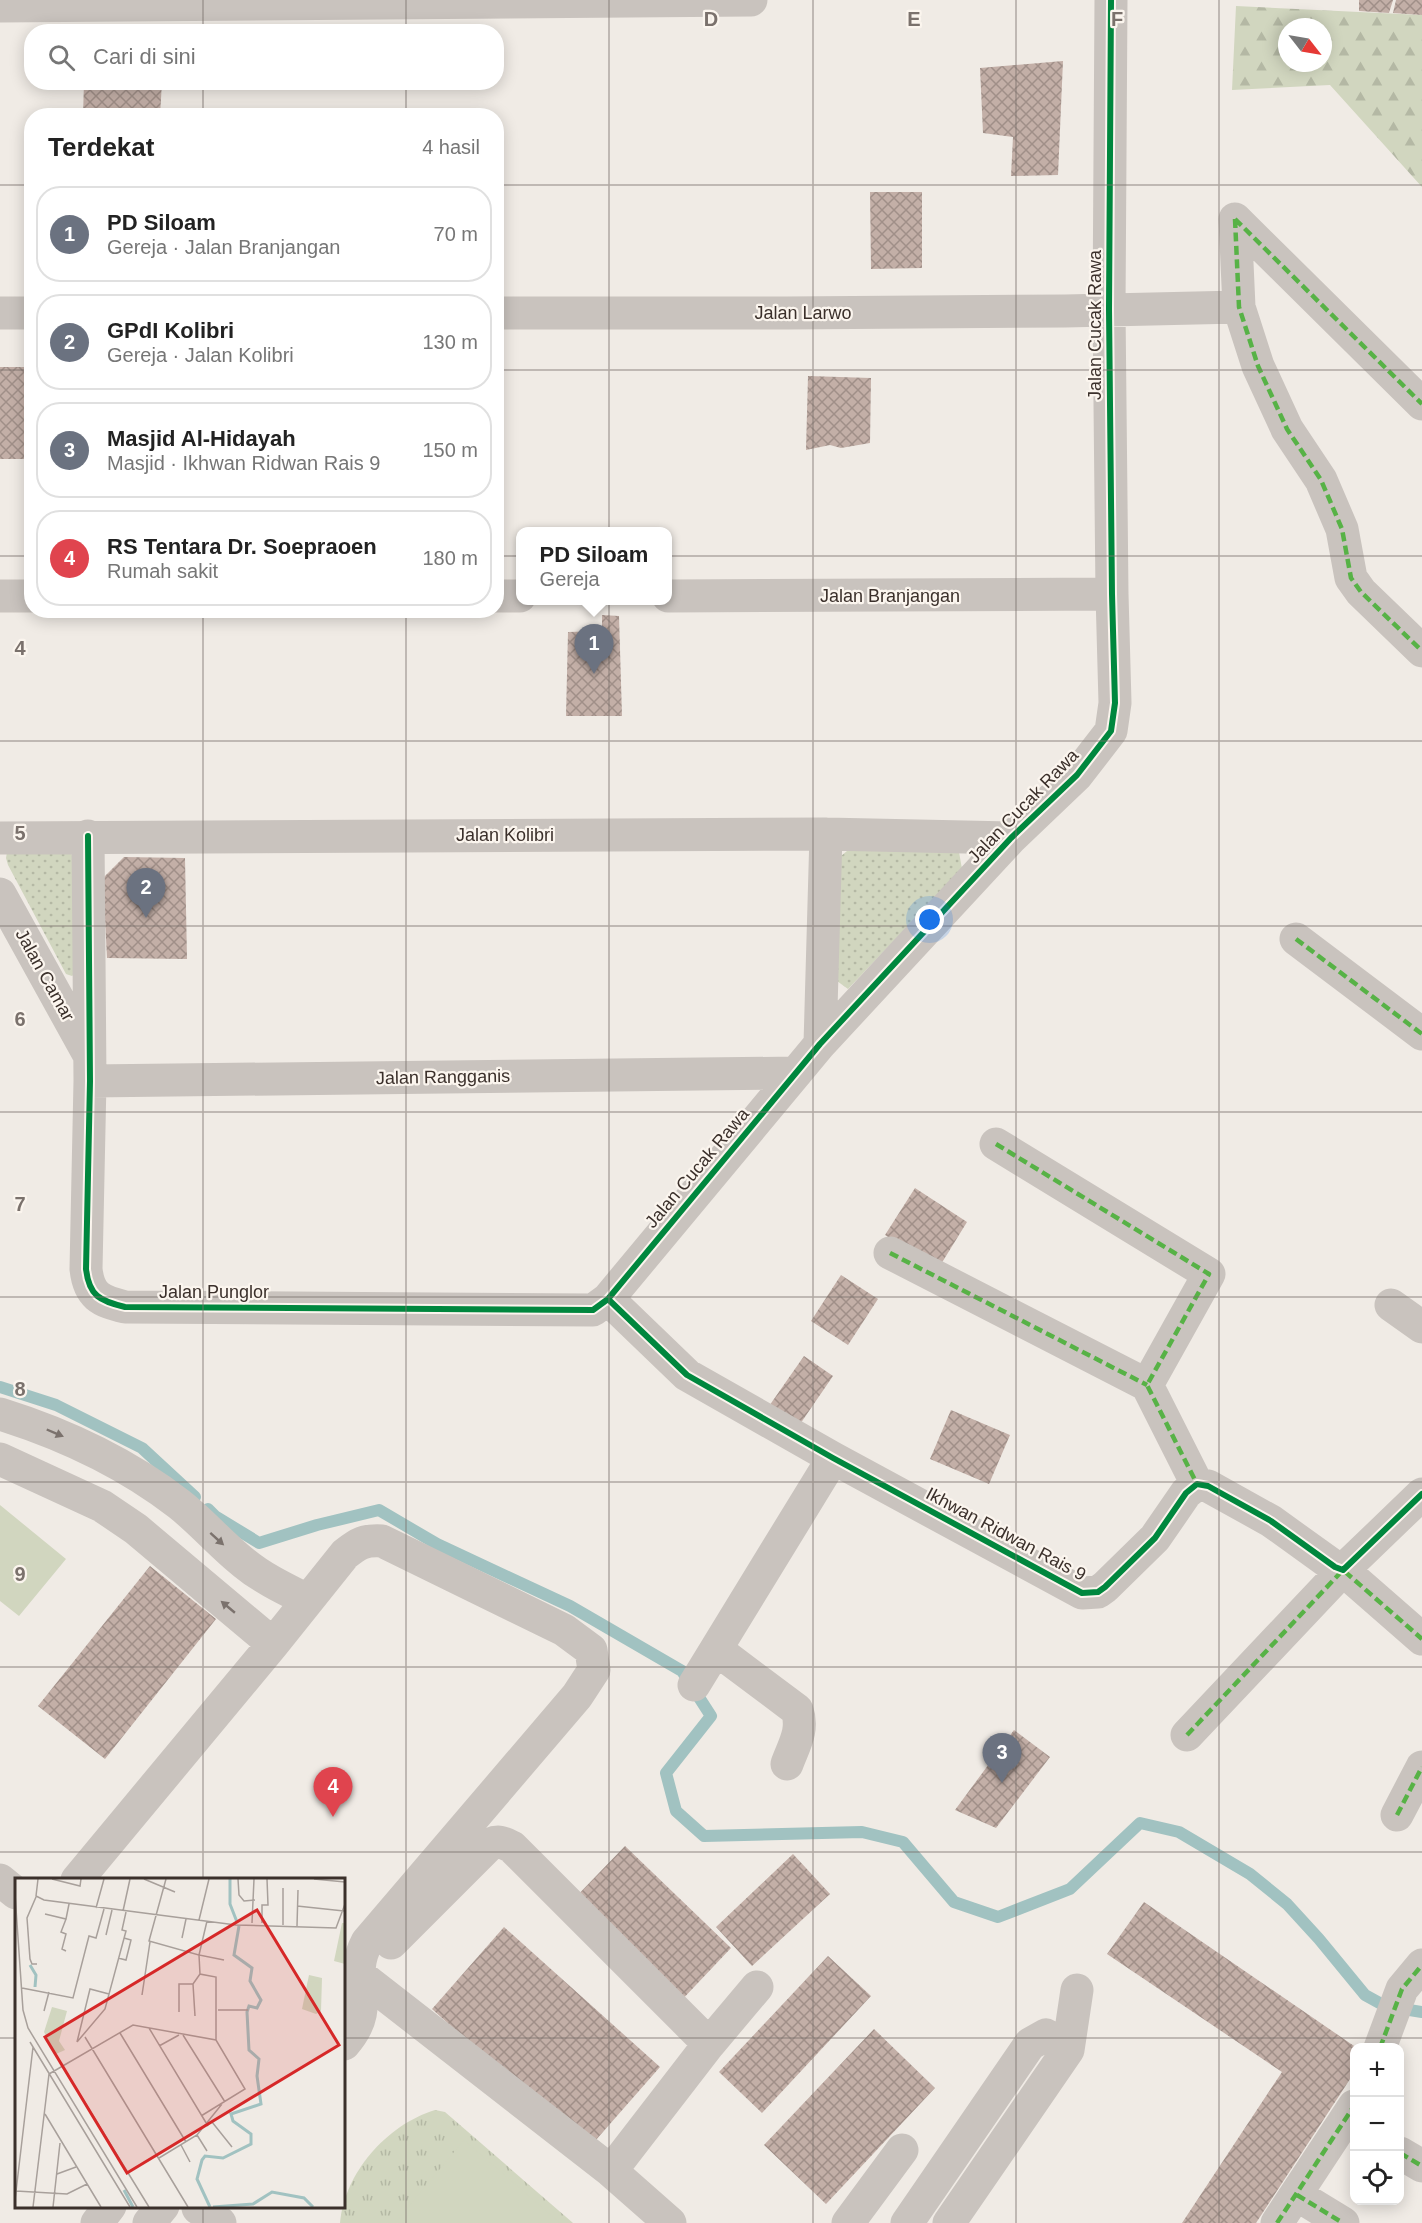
<!DOCTYPE html>
<html lang="id">
<head>
<meta charset="utf-8">
<style>
  body { margin:0; font-family:Helvetica,sans-serif; background:#f6f6f6; color:#222 }
  .controls { position:absolute; right:18px; bottom:18px; display:grid; overflow:hidden; border-radius:12px; box-shadow:0 3px 15px #0003 }
  .controls button { width:54px; height:54px; display:grid; place-items:center; padding:0; border:0; border-bottom:2px solid #e0e0e0; background:#fff; color:#222; font:30px sans-serif }
  .compass { position:absolute; left:1278px; top:18px; width:54px; height:54px; border-radius:50%; background:#fff; box-shadow:0 3px 15px #0003; rotate:121deg }
  .you { position:absolute; left:930px; top:920px; width:21px; height:21px; margin:-15px; border:4px solid #fff; border-radius:50%; background:#1a73e8; box-shadow:0 0 0 9px #1a73e833 }
  .badge { display:grid; place-items:center; width:39px; height:39px; border-radius:50%; background:#7a716c; color:#fff; font-size:20px; font-weight:700 }
  .pin { position:absolute; translate:-50% -50px; filter:drop-shadow(0 2px 3px #0008) }
  .pin::after { content:''; position:absolute; top:32px; width:21px; height:18px; background:inherit; clip-path:polygon(0 0,100% 0,50% 100%) }
  .popup { position:absolute; left:516px; top:527px; width:156px; height:78px; box-sizing:border-box; display:grid; place-content:center; border-radius:12px; background:#fff; filter:drop-shadow(0 2px 4px #0005); font-size:20px; white-space:nowrap; color:#767676 }
  .popup b { font-size:22px; color:#222 }
  .popup::after { content:''; position:absolute; left:50%; top:100%; margin-left:-12px; border:12px solid transparent; border-top-color:#fff }
  .list { margin:0; padding:0; list-style:none }
  h2 { display:flex; justify-content:space-between; align-items:center; height:78px; margin:0; padding:0 24px; font-size:26px }
  h2 small { font-size:20px; font-weight:400; color:#767676 }
  .list li { display:grid; grid-template-columns:39px 1fr auto; gap:18px; align-items:center; box-sizing:border-box; height:96px; margin:0 12px 12px; padding:0 12px; border:2px solid #e0e0e0; border-radius:24px }
  .list b { display:block; font-size:22px; white-space:nowrap }
  .list p { margin:0; font-size:20px; white-space:nowrap; color:#767676 }
  .list em { font-size:20px; font-style:normal; color:#767676 }
  .icon { flex:none; width:33px; height:33px; fill:none; stroke:currentColor; stroke-width:2; stroke-linecap:round; stroke-linejoin:round }
  .map { position:relative; flex:none; width:1422px; height:2223px; overflow:hidden }
  .search { position:absolute; background:#fff; box-shadow:0 3px 15px #0003; left:24px; top:24px; width:480px; height:66px; display:flex; align-items:center; gap:15px; box-sizing:border-box; padding:0 21px; border-radius:24px; color:#767676; font-size:22px }
  .panel { position:absolute; background:#fff; box-shadow:0 3px 15px #0003; left:24px; top:108px; width:480px; height:510px; border-radius:24px }
  .map>svg:first-child { display:block }
  .grass { fill:url(#grass-tufts) }
  .forest { fill:url(#forest-firs); fill-rule:evenodd }
  .park { fill:url(#park-dots) }
  .pitch { fill:#d1d6bf }
  .lines { fill:none; stroke-linecap:round; stroke-linejoin:round }
  .stream { stroke:#a1c2c1; stroke-width:12 }
  .building { fill:url(#building-cross-hatch) }
  .minor { stroke:#c9c3be; stroke-width:33 }
  .quiet { stroke:#57b246; stroke-width:4.5; stroke-dasharray:9 4.5; stroke-linecap:butt }
  .cycleway-casing { stroke:#fbf5ee; stroke-width:10 }
  .cycleway { stroke:#00873e; stroke-width:6 }
  .oneway { fill:#7b726d }
  .grid { fill:none; stroke:#7a716c; stroke-width:1.5; stroke-opacity:0.55 }
  .labels { text-anchor:middle; stroke-width:4.5; stroke-linejoin:round; paint-order:stroke }
  .street-label { font-size:18px; fill:#3b302b; stroke:#fbf5ee }
  .inset-river { fill:none; stroke:#a1c2c1; stroke-width:3 }
  .inset-road { fill:none; stroke:#a8a09b; stroke-width:1.5 }
  .view { fill:#d62828; fill-opacity:0.15; stroke:#d62828; stroke-width:3 }
  .inset-edge { fill:none; stroke:#3b302b; stroke-width:3 }
  .grid-label { font-size:20px; text-anchor:middle; font-weight:bold; fill:#7a716c; stroke:#fbf5ee; stroke-width:4.5; stroke-linejoin:round; paint-order:stroke }
</style>
</head>
<body>
<div class="map">
<svg width="1422" height="2223" viewBox="0 0 1422 2223">
  <defs>
    <pattern id="grass-tufts" width="24" height="20" patternUnits="userSpaceOnUse" patternTransform="scale(1.5)"><rect width="24" height="20" fill="#d1d6bf"/><path d="M3 7l-1-3M5 7V3M7 7l1-3M15 17l-1-3M17 17v-4M19 17l1-3" fill="none" stroke="#b4b8a4"/></pattern>
    <pattern id="forest-firs" width="22" height="20" patternUnits="userSpaceOnUse" patternTransform="scale(1.5)"><rect width="22" height="20" fill="#d1d6bf"/><path d="M5 1l3.5 6h-7zM16 11l3.5 6h-7z" fill="#b4b8a4"/></pattern>
    <pattern id="park-dots" width="8" height="8" patternUnits="userSpaceOnUse" patternTransform="scale(1.5)"><rect width="8" height="8" fill="#d1d6bf"/><path d="M2 2h.1M6 6h.1" fill="none" stroke="#b4b8a4" stroke-width="1.8" stroke-linecap="round"/></pattern>
    <pattern id="building-cross-hatch" width="8" height="8" patternUnits="userSpaceOnUse" patternTransform="scale(1.5)"><rect width="8" height="8" fill="#c3afa7"/><path d="M0 0l8 8M0 8l8-8" fill="none" stroke="#a08f88"/></pattern>
  </defs>
  <rect width="100%" height="100%" fill="#f0ebe5"/>
  <!-- grass -->
  <path class="grass" d="M 435,2110 L 445,2112 L 573,2223 L 340,2223 C 344,2174 386,2125 435,2110 Z"/>
  <!-- forest -->
  <path class="forest" d="M 1236,6 L 1422,15 L 1422,187 L 1330,85 L 1232,90 ZM 1287,27 L 1323,27 L 1323,63 L 1287,63 Z"/>
  <!-- park -->
  <path class="park" d="M 951,847 L 959,852 L 962,869 L 848,989 L 837,981 L 841,856 L 847,851 Z
    M 7,852 L 71,852 L 73,859 L 77,972 L 72,976 L 66,974 L 8,865 L 6,858 Z"/>
  <!-- pitch -->
  <path class="pitch" d="M 0,1505 L 66,1559 L 19,1616 L 0,1601 Z
    M 464,2140 L 560,2223 L 395,2223 Z"/>
  <g class="lines">
    <!-- stream -->
    <path class="stream" d="M 0,1387 L 56,1405 L 142,1448 L 195,1497
      M 208,1509 L 215,1516 L 259,1543 L 317,1525 L 379,1510 L 437,1544 L 570,1606 L 682,1671 L 711,1716 L 666,1773 L 676,1811 L 704,1836 L 862,1832 L 903,1842 L 954,1902 L 998,1917 L 1070,1889 L 1140,1823 L 1179,1832 L 1250,1874 L 1287,1904 L 1319,1939 L 1365,1995 L 1385,2006 L 1422,2012"/>
  </g>
  <!-- building -->
  <path class="building" d="M 1359,0 L 1393,0 L 1389,13 L 1359,11 Z
    M 1396,0 L 1422,0 L 1422,15 L 1393,13 Z
    M 1063,61 L 1058,175 L 1011,176 L 1013,137 L 983,133 L 980,68 Z
    M 84,82 L 162,82 L 160,116 L 83,116 Z
    M 870,192 L 922,192 L 922,268 L 871,269 Z
    M 0,367 L 32,367 L 32,459 L 0,459 Z
    M 808,376 L 871,378 L 870,443 L 841,448 L 830,445 L 806,450 Z
    M 602,615 L 619,616 L 622,716 L 566,716 L 568,632 L 602,631 Z
    M 124,857 L 185,858 L 187,959 L 107,958 L 103,878 Z
    M 915,1188 L 967,1222 L 938,1269 L 885,1235 Z
    M 841,1275 L 878,1299 L 848,1345 L 811,1321 Z
    M 804,1356 L 833,1376 L 796,1430 L 767,1409 Z
    M 951,1410 L 1010,1435 L 989,1484 L 930,1459 Z
    M 150,1566 L 216,1619 L 105,1759 L 38,1706 Z
    M 1014,1730 L 1050,1757 L 996,1828 L 955,1810 Z
    M 625,1846 L 731,1948 L 678,2004 L 571,1902 Z
    M 793,1854 L 830,1894 L 752,1966 L 716,1927 Z
    M 1144,1902 L 1357,2048 L 1354,2048 L 1354,2073 L 1256,2223 L 1182,2223 L 1282,2072 L 1107,1954 Z
    M 504,1927 L 660,2067 L 588,2149 L 432,2009 Z
    M 828,1956 L 871,1996 L 762,2113 L 719,2072 Z
    M 874,2029 L 935,2088 L 826,2204 L 764,2145 Z"/>
  <g class="lines">
    <!-- minor -->
    <path class="minor" d="M 0,6 L 751,0
      M 1235,219 L 1239,307 L 1258,366 L 1287,429 L 1321,480 L 1342,529 L 1351,578 L 1361,592 L 1422,651
      M 1235,219 L 1422,404
      M 0,313 L 32,313
      M 496,313 L 787,313 L 1065,311 L 1239,307
      M 0,596 L 32,596
      M 496,596 L 520,596
      M 668,596 L 1112,594
      M 88,836 L 90,1081 L 86,1269 C 89,1296 100,1301 125,1307 L 593,1310 L 608,1299 L 820,1044 L 1011,838 L 1077,775 L 1111,731 L 1115,703 L 1112,594 L 1109,309 L 1111,0
      M 0,838 L 826,834 L 1011,838
      M 0,894 L 88,1053
      M 1296,939 L 1422,1034
      M 820,1044 L 826,834
      M 90,1081 L 796,1073
      M 996,1144 L 1209,1274 L 1147,1385 L 1197,1484
      M 890,1253 L 1147,1385
      M 608,1299 L 687,1375 L 833,1458 L 1082,1593 L 1098,1592 L 1105,1587 L 1155,1538 L 1186,1493 L 1197,1484 L 1208,1486 L 1271,1521 L 1335,1567 L 1343,1570 L 1422,1494
      M 1391,1305 L 1422,1327
      M 0,1414 C 64,1434 126,1463 179,1504 C 202,1522 221,1545 244,1563 C 262,1578 285,1589 307,1600
      M 0,1459 L 102,1506 L 136,1529 L 273,1644
      M 717,1650 L 797,1710 C 804,1730 794,1745 787,1764
      M 694,1685 L 833,1458
      M 1187,1735 L 1343,1570 L 1422,1639
      M 1397,1815 L 1422,1767
      M 0,1880 L 16,1893
      M 77,1880 L 273,1644 L 345,1554 C 359,1543 364,1540 382,1541 L 564,1630 L 591,1650 L 594,1670 L 577,1696 L 367,1942 C 345,1983 380,2003 344,2044
      M 391,1943 L 490,1844 C 499,1840 504,1843 512,1847 L 709,2044
      M 358,1974 L 611,2171 L 670,2223
      M 1380,2048 L 1402,1989 L 1422,1965
      M 1400,2153 L 1422,2166
      M 611,2171 L 709,2044 L 757,1987
      M 1297,2195 L 1343,2223
      M 198,2208 L 220,2223
      M 97,2223 L 110,2206
      M 149,2223 L 163,2206
      M 848,2223 L 902,2150
      M 907,2223 L 1030,2044 L 1046,2035 L 1068,2050
      M 949,2223 L 1068,2050 L 1077,1990
      M 1277,2223 L 1354,2106"/>
    <!-- quiet -->
    <path class="quiet" d="M 1235,219 L 1239,307 L 1258,366 L 1287,429 L 1321,480 L 1342,529 L 1351,578 L 1361,592 L 1422,651
      M 1235,219 L 1422,404
      M 1296,939 L 1422,1034
      M 996,1144 L 1209,1274 L 1147,1385 L 1197,1484
      M 890,1253 L 1147,1385
      M 1187,1735 L 1343,1570 L 1422,1639
      M 1397,1815 L 1422,1767
      M 1380,2048 L 1402,1989 L 1422,1965
      M 1400,2153 L 1422,2166
      M 1297,2195 L 1343,2223
      M 1277,2223 L 1354,2106"/>
    <defs>
      <path id="cycleway" d="M 88,836 L 90,1081 L 86,1269 C 89,1296 100,1301 125,1307 L 593,1310 L 608,1299 L 820,1044 L 1011,838 L 1077,775 L 1111,731 L 1115,703 L 1112,594 L 1109,309 L 1111,0
        M 608,1299 L 687,1375 L 833,1458 L 1082,1593 L 1098,1592 L 1105,1587 L 1155,1538 L 1186,1493 L 1197,1484 L 1208,1486 L 1271,1521 L 1335,1567 L 1343,1570 L 1422,1494"/>
    </defs>
    <!-- cycleway casing -->
    <use href="#cycleway" class="cycleway-casing"/>
    <!-- cycleway -->
    <use href="#cycleway" class="cycleway"/>
  </g>
  <!-- one-way arrows -->
  <defs><path id="oneway-solid" d="M-6-.8H1V-3.2L6.5 0L1 3.2V.8H-6Z" transform="scale(1.5)"/></defs>
  <g class="oneway">
    <use href="#oneway-solid" transform="translate(55 1433) rotate(23)"/>
    <use href="#oneway-solid" transform="translate(217 1539) rotate(42)"/>
    <use href="#oneway-solid" transform="translate(228 1607) rotate(-140)"/>
  </g>
  <!-- grid -->
  <path class="grid" d="M 203,0 L 203,32M 406,0 L 406,32M 609,0 L 609,2223M 813,0 L 813,2223M 1016,0 L 1016,2223M 1219,0 L 1219,2223M 203,82 L 203,116M 406,82 L 406,116M 0,185 L 32,185M 496,185 L 1422,185M 0,370 L 32,370M 496,370 L 1422,370M 0,556 L 32,556M 496,556 L 1422,556M 203,610 L 203,1880M 406,610 L 406,2223M 0,741 L 1422,741M 0,926 L 1422,926M 0,1112 L 1422,1112M 0,1297 L 1422,1297M 0,1482 L 1422,1482M 0,1667 L 1422,1667M 0,1852 L 1422,1852M 0,2038 L 16,2038M 344,2038 L 1422,2038M 203,2206 L 203,2223"/>
  <g class="labels">
    <!-- street labels -->
    <g class="street-label">
      <text x="803" y="319">Jalan Larwo</text>
      <text transform="translate(1095 325) rotate(-90)" y="6">Jalan Cucak Rawa</text>
      <text x="890" y="602">Jalan Branjangan</text>
      <text transform="translate(1023 806) rotate(-46)" y="6">Jalan Cucak Rawa</text>
      <text x="505" y="841">Jalan Kolibri</text>
      <text transform="translate(45 975) rotate(61)" y="6">Jalan Camar</text>
      <text transform="translate(443 1077) rotate(-1)" y="6">Jalan Rangganis</text>
      <text transform="translate(697 1168) rotate(-50)" y="6">Jalan Cucak Rawa</text>
      <text x="214" y="1298">Jalan Punglor</text>
      <text transform="translate(1006 1534) rotate(28)" y="6">Ikhwan Ridwan Rais 9</text>
    </g>
  </g>
  <!-- overview -->
  <g transform="translate(15 1878)">
    <rect width="330" height="330" fill="#f0ebe5"/>
    <path d="M 327,45 L 330,45 L 330,86 L 319,83 ZM 294,97 L 307,100 L 306,133 L 301,136 L 287,131 Z" fill="#d1d6bf"/>
    <path d="M 37,129 L 52,133 L 44,163 L 50,172 L 41,176 L 29,154 Z" fill="#d1d6bf"/>
    <path d="M 293,103 L 306,105 L 305,130 L 289,128 Z" fill="#d1d6bf"/>
    <path class="inset-river" d="M 215,1 L 215,26 L 222,44M 15,87 L 21,97 L 20,109M 109,312 L 118,329M 195,329 L 182,301 L 187,282 L 190,278 L 208,280 L 236,266 L 236,256 L 218,243 L 216,236 L 246,226 L 242,198 L 244,181 L 234,172 L 232,134 L 234,128 L 242,130 L 246,122 L 235,103 L 237,90 L 219,77 L 224,48M 198,329 L 238,326 L 257,314 L 289,320 L 298,329"/>
    <path class="inset-road" d="M 23,1 L 21,18 L 29,22 L 221,47 L 321,50 L 330,26M 37,1 L 65,8 L 66,1M 129,1 L 160,14M 151,1 L 134,63 L 184,77 L 185,96 L 201,99 L 201,162M 223,1 L 224,17 L 229,23 L 240,22M 299,1 L 330,4M 268,10 L 268,47M 0,16 L 8,132 L 13,150 L 122,329M 21,19 L 12,40 L 15,81 L 17,86 L 22,86M 282,28 L 329,33M 81,30 L 89,1M 108,33 L 115,1M 30,36 L 51,41 L 54,26M 51,41 L 46,54 L 51,56 L 47,71 L 51,73M 184,42 L 194,1M 192,43 L 184,77 L 209,82M 237,45 L 239,1M 247,45 L 247,27 L 253,27 L 252,1M 282,48 L 283,12M 91,57 L 97,32M 167,60 L 171,41M 103,80 L 111,82 L 116,62 L 109,60M 178,106 L 180,138M 7,110 L 58,120 L 74,58 L 81,60 L 89,31M 127,117 L 135,64M 203,132 L 233,132M 29,133 L 34,114M 164,134 L 164,106 L 178,106 L 185,96M 134,150 L 193,248M 105,155 L 171,264M 168,157 L 210,224M 70,159 L 173,329M 15,164 L 115,329M 62,164 L 90,131 L 111,53 L 107,52 L 111,34M 62,164 L 75,111 L 94,116M 144,168 L 164,157M 48,189 L 134,329M 34,196 L 118,147 L 201,162 L 230,211 L 186,238M 30,236 L 86,329M 197,244 L 217,269M 182,257 L 192,273M 166,267 L 175,284M 144,280 L 182,257 L 207,226M 42,296 L 61,289M 1,313 L 52,316 L 72,306M 0,322 L 18,169M 18,329 L 34,196M 38,329 L 45,265"/>
    <path class="view" d="M 242,32 L 324,167 L 112,295 L 30,159 Z"/>
    <rect width="330" height="330" class="inset-edge"/>
  </g>
  <g class="grid-label">
    <text x="711" y="26">D</text>
    <text x="914" y="26">E</text>
    <text x="1117" y="26">F</text>
    <text x="20" y="655">4</text>
    <text x="20" y="840">5</text>
    <text x="20" y="1026">6</text>
    <text x="20" y="1211">7</text>
    <text x="20" y="1396">8</text>
    <text x="20" y="1581">9</text>
  </g>
</svg>
<div class="controls">
<button>+</button>
<button>−</button>
<button><svg class="icon" aria-label="locate" viewBox="0 0 24 24"><circle cx="12" cy="12" r="6"/><path d="M12 2v4M12 18v4M2 12h4M18 12h4"/></svg></button>
</div>
<svg class="compass" viewBox="-18 -18 36 36"><path d="M0-13l5 13h-10z" fill="#e53935"/><path d="M0 13l5-13h-10z" fill="#767676"/></svg>
<div class="you"></div>
<div class="pin badge" style="left:594px;top:674px;background:#6b7280">1</div>
<div class="popup"><b>PD Siloam</b>Gereja</div>
<div class="pin badge" style="left:146px;top:918px;background:#6b7280">2</div>
<div class="pin badge" style="left:1002px;top:1783px;background:#6b7280">3</div>
<div class="pin badge" style="left:333px;top:1817px;background:#e0444e">4</div>
<div class="search"><svg class="icon" aria-label="search" viewBox="0 0 24 24"><circle cx="10" cy="10" r="6"/><path d="M15 15l6 6"/></svg>Cari di sini</div>
<section class="panel">
<h2>Terdekat<small>4 hasil</small></h2>
<ul class="list">
<li><span class="badge" style="background:#6b7280">1</span><div><b>PD Siloam</b><p>Gereja · Jalan Branjangan</p></div><em>70 m</em></li>
<li><span class="badge" style="background:#6b7280">2</span><div><b>GPdI Kolibri</b><p>Gereja · Jalan Kolibri</p></div><em>130 m</em></li>
<li><span class="badge" style="background:#6b7280">3</span><div><b>Masjid Al-Hidayah</b><p>Masjid · Ikhwan Ridwan Rais 9</p></div><em>150 m</em></li>
<li><span class="badge" style="background:#e0444e">4</span><div><b>RS Tentara Dr. Soepraoen</b><p>Rumah sakit</p></div><em>180 m</em></li>
</ul>
</section>
</div>
</body>
</html>
